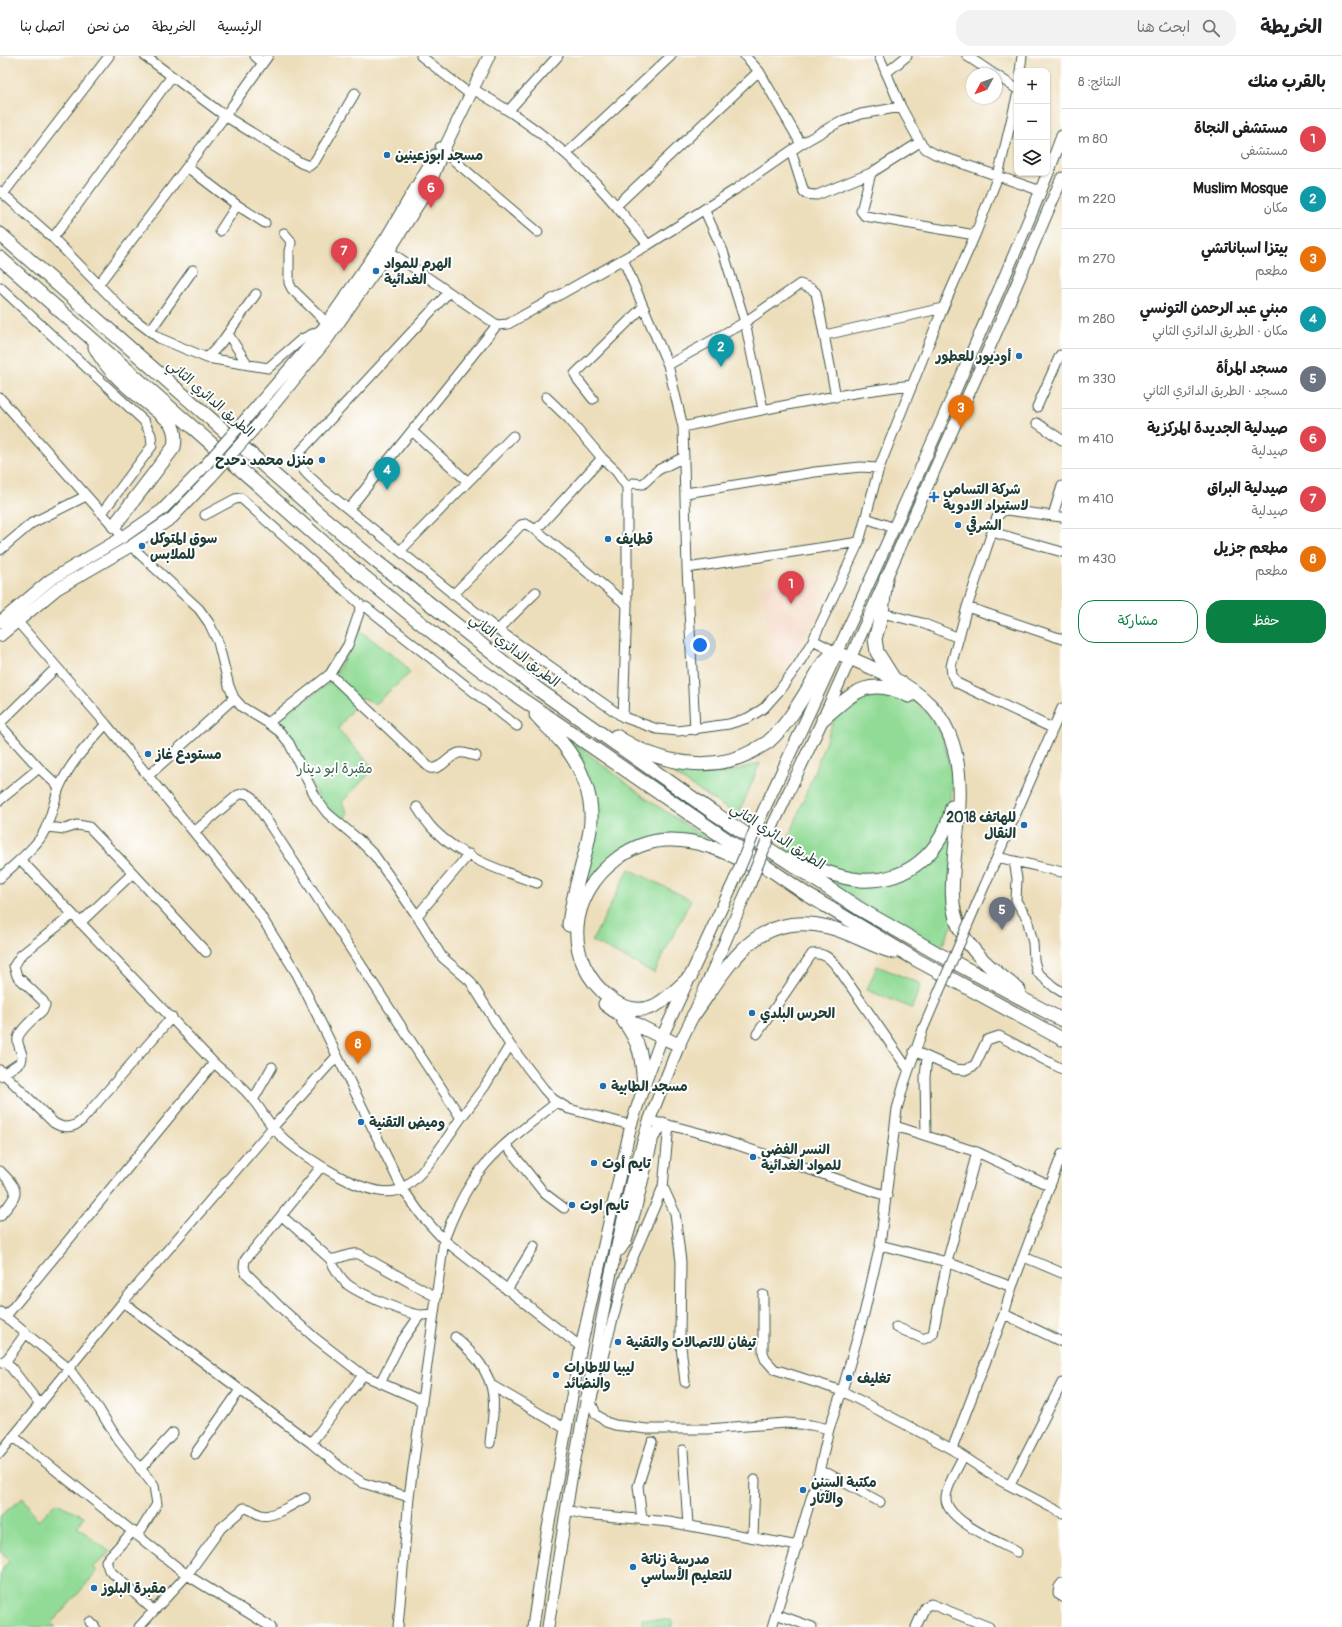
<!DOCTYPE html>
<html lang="ar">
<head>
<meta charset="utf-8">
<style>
  body { margin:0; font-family:Pangolin,"Playpen Sans Arabic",sans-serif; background:#f2f2f2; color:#202124; direction:rtl }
  .controls { position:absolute; right:12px; top:12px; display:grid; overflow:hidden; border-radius:8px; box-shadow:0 1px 3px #0004 }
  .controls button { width:36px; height:36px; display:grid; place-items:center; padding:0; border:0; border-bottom:1px solid #e0e0e0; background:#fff; color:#202124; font:20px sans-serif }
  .compass { position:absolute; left:966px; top:12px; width:36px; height:36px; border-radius:50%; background:#fff; box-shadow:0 1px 3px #0004; rotate:229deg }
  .you { position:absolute; left:700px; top:589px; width:14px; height:14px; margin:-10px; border:3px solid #fff; border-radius:50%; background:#1a73e8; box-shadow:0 0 0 6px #1a73e833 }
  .badge { display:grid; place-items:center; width:26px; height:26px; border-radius:50%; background:#0b8043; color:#fff; font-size:13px; font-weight:700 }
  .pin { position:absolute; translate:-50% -33px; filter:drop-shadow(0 1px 2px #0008) }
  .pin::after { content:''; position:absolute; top:21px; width:14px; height:12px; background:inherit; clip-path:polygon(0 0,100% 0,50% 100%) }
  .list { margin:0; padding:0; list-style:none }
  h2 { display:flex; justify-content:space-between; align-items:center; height:52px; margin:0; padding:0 16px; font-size:17px }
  h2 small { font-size:13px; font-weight:400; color:#757577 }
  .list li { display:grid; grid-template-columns:26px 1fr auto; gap:12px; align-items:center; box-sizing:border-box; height:60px; padding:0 16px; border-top:1px solid #e0e0e0 }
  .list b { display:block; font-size:15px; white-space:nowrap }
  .list p { margin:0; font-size:13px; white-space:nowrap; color:#757577 }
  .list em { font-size:13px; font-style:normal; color:#757577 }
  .actions { display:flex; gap:8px; padding:12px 16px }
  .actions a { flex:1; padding:9px 0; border:1px solid #0b8043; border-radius:16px; text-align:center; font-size:14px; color:#0b8043 }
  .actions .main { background:#0b8043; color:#fff }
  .icon { flex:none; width:22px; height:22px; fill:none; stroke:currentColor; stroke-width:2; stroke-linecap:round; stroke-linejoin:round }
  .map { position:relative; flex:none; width:1062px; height:1571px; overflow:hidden; direction:ltr }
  header { display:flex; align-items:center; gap:24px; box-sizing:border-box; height:56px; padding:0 20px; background:#fff; border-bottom:1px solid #e0e0e0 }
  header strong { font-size:19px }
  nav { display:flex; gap:22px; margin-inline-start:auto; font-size:14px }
  .search { width:280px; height:36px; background:#f2f2f2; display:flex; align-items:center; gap:10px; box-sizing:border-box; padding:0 14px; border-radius:16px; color:#757577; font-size:15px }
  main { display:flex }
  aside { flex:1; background:#fff }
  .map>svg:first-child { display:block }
  .built { fill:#f3d4bf }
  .green { fill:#92db96; stroke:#588c65 }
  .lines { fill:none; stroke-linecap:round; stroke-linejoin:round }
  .minor-casing { stroke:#3e5548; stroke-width:11 }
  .major-casing { stroke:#3e5548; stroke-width:13 }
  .highway-casing { stroke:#3e5548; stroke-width:15 }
  .minor { stroke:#fff; stroke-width:9 }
  .major { stroke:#fff; stroke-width:11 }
  .highway { stroke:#fff; stroke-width:13 }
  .minor-bridge-casing { stroke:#3e5548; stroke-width:11; stroke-linecap:butt }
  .major-bridge-casing { stroke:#3e5548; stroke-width:13; stroke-linecap:butt }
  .minor-bridge { stroke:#fff; stroke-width:9 }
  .major-bridge { stroke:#fff; stroke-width:11 }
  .poi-dot { fill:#1f6fb2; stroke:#fff; stroke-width:1.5 }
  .labels { text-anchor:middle; stroke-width:4; stroke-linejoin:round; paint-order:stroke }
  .poi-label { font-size:14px; font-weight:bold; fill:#1f3d34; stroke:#fff; text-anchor:start }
  .street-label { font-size:14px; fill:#1f3d34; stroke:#fff }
  .park-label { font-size:14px; fill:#3c644c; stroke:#fff }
</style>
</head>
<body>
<header>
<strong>الخريطة</strong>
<div class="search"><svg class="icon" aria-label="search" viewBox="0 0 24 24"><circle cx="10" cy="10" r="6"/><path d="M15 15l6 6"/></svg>ابحث هنا</div>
<nav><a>الرئيسية</a><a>الخريطة</a><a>من نحن</a><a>اتصل بنا</a></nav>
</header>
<main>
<aside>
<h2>بالقرب منك<small>النتائج: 8</small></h2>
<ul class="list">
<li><span class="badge" style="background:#e0444e">1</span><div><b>مستشفى النجاة</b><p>مستشفى</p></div><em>80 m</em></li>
<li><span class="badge" style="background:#0f9aa8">2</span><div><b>Muslim Mosque</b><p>مكان</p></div><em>220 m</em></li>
<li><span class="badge" style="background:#e8710a">3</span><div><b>بيتزا اسباناتشي</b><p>مطعم</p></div><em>270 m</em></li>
<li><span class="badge" style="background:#0f9aa8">4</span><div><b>مبني عبد الرحمن التونسي</b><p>مكان · الطريق الدائري الثاني</p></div><em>280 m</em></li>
<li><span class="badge" style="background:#6b7280">5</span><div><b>مسجد المرأة</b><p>مسجد · الطريق الدائري الثاني</p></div><em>330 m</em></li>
<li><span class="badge" style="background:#e0444e">6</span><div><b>صيدلية الجديدة المركزية</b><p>صيدلية</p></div><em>410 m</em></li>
<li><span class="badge" style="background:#e0444e">7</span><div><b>صيدلية البراق</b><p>صيدلية</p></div><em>410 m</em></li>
<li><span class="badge" style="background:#e8710a">8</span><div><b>مطعم جزيل</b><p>مطعم</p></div><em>430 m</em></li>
</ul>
<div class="actions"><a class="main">حفظ</a><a>مشاركة</a></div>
</aside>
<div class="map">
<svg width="1062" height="1571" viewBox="0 0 1062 1571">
  <rect width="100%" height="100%" fill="#fff"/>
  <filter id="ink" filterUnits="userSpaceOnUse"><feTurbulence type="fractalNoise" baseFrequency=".025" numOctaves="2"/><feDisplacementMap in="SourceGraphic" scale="8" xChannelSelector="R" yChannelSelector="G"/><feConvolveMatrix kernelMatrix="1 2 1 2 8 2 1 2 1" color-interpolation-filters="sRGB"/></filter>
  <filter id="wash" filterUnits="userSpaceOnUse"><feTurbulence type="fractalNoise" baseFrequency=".012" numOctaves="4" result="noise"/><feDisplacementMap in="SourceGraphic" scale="16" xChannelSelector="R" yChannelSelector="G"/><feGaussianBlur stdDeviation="0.9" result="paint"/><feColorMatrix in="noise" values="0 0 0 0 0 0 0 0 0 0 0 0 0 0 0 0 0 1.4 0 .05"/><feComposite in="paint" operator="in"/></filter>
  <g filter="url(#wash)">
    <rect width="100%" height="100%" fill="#eddebb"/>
    <!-- built -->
    <path class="built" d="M 825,521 L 814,568 L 811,568 L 791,606 L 774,606 L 760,529 Z"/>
    <!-- green -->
    <path class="green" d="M 359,574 L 401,605 L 410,617 L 375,648 L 360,642 L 338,673 L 374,713 L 342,746 L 348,757 L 341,766 L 319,743 L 291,685 L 276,665 L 332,625 Z
      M 871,631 L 911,642 L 935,666 L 942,681 L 953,719 L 949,766 L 957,768 L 956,862 L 941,892 L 779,800 L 784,795 L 840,648 Z
      M 546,665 L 647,743 L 730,798 L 667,783 L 607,810 L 574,870 L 590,772 L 585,727 Z
      M 654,705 L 722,718 L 760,707 L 738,760 Z
      M 629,813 L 691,844 L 654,917 L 592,885 Z
      M 877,910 L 921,928 L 912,952 L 867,934 Z
      M 23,1442 L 38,1465 L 56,1447 L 84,1460 L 77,1471 L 110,1496 L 94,1511 L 97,1516 L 52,1567 L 56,1571 L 0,1571 L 0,1516 L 10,1504 L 0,1495 L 0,1460 Z
      M 642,1563 L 672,1564 L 672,1571 L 642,1571 Z"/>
  </g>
  <g filter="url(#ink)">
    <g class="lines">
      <defs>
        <path id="minor" d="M 145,0 L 225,60 L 301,107 L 309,110 L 315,105 L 355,37
          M 255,0 L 263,7
          M 421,0 L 467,36
          M 745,0 L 759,15 L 801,88
          M 879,0 L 901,51 L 920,86 L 926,93 L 935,98 L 1041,135
          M 967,0 L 994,18
          M 1020,15 L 1022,0
          M 886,17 L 907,0
          M 996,19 L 1017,33
          M 509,54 L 558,0
          M 440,91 L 443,95 L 538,176
          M 791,95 L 804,136 C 808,139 811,139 817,139 L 871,117 L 920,86
          M 566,98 L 671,0
          M 187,111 L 237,149 L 265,167
          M 871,117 L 861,155 L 865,160 L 975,179
          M 0,135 L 53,182 L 126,257 L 159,282 L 207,302 L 268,312 L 302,283 L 323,273
          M 3,138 L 109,0
          M 616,150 L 759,15
          M 704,153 L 723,195 L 745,266 L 763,353
          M 220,175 L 237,149
          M 284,177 L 290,184 L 291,187 L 289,195 L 289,227 L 292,233 L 327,267
          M 53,182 L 172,20
          M 648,189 L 736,133 L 801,88 L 839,66 L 861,58 L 901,51
          M 389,195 L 497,269 L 508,268 L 648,189 C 623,158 597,125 566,98 C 537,73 506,52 473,33
          M 623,203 L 668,309 L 683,371 L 687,512 L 695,674
          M 98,229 L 225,60 L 268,0
          M 0,231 L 144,365 L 151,379 L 152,390 L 102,457
          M 449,236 L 300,396 C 297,414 310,420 322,432 L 498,574 L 623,661 L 657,673 L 678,675 L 729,668 L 748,662 L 764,652 L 779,635 L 798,609 L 813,584 L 859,486 L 879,412 L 943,252 L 975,179 L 998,120 L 1017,40
          M 150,275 L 193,214
          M 228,278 L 248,309
          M 825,279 L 943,252
          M 207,302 L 221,287 L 256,238
          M 668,309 L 745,266 L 800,228 L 812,233 L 816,237 L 836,341
          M 546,341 L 569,363 L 602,402 L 616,415 L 627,431 L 627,549 L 623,661
          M 0,342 L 123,481
          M 593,343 L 578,324 L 575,318 L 643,251
          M 1037,351 L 1060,299
          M 1037,367 L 1062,384
          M 683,371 C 758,354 835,338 912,329
          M 412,375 L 467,425
          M 627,431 L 633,427 L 643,428 L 658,414 L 684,401
          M 686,437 L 815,416 L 860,411 L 879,412
          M 349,453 L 497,269
          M 205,459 L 235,443 L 241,442 L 363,551
          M 1053,459 L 1062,430
          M 866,462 L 894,472
          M 536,474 L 602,402
          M 992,476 C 995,467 996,457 1006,454 L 1062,461
          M 131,490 L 199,553 L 209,567 L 218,586 L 229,630 L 234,642 L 242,651 L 268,667 L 280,676 L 289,687 L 317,744 L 327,757 L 359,784 L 375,800 L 417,860 L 442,901 L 470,925 L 510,989 L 544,1033 L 553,1043 L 569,1053 L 631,1069
          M 0,494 L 32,467 L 86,440
          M 400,495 L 513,380
          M 687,512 L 859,486
          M 453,539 L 521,469 L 526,468 L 536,474 L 627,549
          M 967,551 L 1062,583
          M 882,557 L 922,567 L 959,582
          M 17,565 L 106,668 L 257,854 L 297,918 L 402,1132 L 422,1160 L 444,1184 L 581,1291
          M 498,574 L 536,536
          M 813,584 L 838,597
          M 330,618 L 348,589 L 360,554 L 363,551 L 366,551 L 517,670
          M 0,667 L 56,612
          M 268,667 L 330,618 L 430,712 C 441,715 449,699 459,697 C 464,696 470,699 476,700
          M 0,669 L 39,712 L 59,731
          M 1052,672 L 957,627 L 952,619 L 951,610 L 967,551 L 992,476 L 1062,496
          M 148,720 L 234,642
          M 0,744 L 39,712
          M 417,751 C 422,759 427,767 434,774 C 460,801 501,815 537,827
          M 47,771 L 65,773 L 77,769 L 89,771 L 133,817 L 80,867
          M 997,801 L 1062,816
          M 20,803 L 214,1007 C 226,1018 240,1028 250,1040 C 262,1054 270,1071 284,1083 C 305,1102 374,1149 403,1132 C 426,1118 445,1084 461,1062 L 251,740 L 245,737 L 238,739 L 194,776
          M 1014,805 L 1017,823 L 1016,845 L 1027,862 L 1033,887 L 1034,904 L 1037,916 L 1054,931 L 1062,936
          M 133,817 L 206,896
          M 0,822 C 13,809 31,796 41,781 C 51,766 53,748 59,732 C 69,708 89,687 106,668
          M 977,847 L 1062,652
          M 417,860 L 469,798
          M 757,978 L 812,898 C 826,896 832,905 840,915 L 908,1013
          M 914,995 L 955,1013 L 965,1014 L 975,1009 L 987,984 L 999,980 L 1062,1013
          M 0,1014 L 54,1067 C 64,1073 74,1072 82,1064 L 172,961
          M 0,1020 L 21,1006 C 25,996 16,991 18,982 C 19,975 37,959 43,954 L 45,949 L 43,945 L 17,920 L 14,910 L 21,899 L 72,859
          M 253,1044 L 272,1011
          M 461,1062 L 485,1030 L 510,989
          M 649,1065 L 669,1069 L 711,1080 L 887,1140
          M 669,1069 L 663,1131 L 623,1225 L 591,1346 L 596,1358 L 606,1366 L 615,1369 L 647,1373 L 708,1373 L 786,1367 L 811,1369 L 829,1373
          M 895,1070 L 977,1096 L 947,1206 L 933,1278 L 924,1283 L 896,1271
          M 926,1079 L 925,1021 L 927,1001
          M 506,1089 L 544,1137 L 564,1152
          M 977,1096 L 1050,1130
          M 321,1111 L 245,1204 L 244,1211 L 246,1217 L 280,1251 L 315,1282 L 363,1319 L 422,1345
          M 0,1115 C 22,1137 18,1138 0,1160
          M 663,1131 L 675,1157 L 681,1206 L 680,1281 L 685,1326
          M 282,1160 L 330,1203 C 340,1204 348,1196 359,1198 L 436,1241
          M 880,1189 L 947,1206 L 1012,1231
          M 1024,1201 L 1062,1217
          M 330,1203 C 334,1211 340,1222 347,1228 C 358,1237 406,1258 421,1259 C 425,1259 429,1258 433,1258
          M 507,1234 L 534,1190
          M 763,1239 L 763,1296 L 765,1303 L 774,1313 L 842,1335 L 952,1393 L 1001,1425 L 1062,1457
          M 123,1246 L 311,1387 L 346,1416 L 363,1427 L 409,1441
          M 0,1256 L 69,1313 L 99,1353 L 116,1381 L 154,1430 L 157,1448 L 138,1479
          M 1004,1258 L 1062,1286
          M 6,1260 L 214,1007
          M 455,1281 C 474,1298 490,1315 493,1340 C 495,1355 491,1373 490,1387
          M 6,1305 L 40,1349
          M 1,1307 L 8,1302 L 26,1277
          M 380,1327 L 401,1286 L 420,1259
          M 491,1329 L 566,1373
          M 14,1381 L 187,1519 L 271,1571
          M 311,1387 L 363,1319
          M 952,1393 L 1004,1258 L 1012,1231 L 1062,1098
          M 683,1394 L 688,1469
          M 0,1397 L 123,1246 L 273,1071 L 337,1000
          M 195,1398 L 240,1334
          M 963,1401 C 958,1411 947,1429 946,1441 C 944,1464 999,1486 1017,1496
          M 140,1413 L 173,1377
          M 819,1416 L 829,1418 L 880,1446
          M 1010,1429 L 1062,1327
          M 566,1454 L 584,1458 L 669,1466 L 798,1490
          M 642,1463 L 638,1430 L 652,1386
          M 133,1475 L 110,1500 L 106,1505 L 109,1514 L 154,1555
          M 753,1481 L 755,1424
          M 1062,1527 L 1059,1531 L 1058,1537 L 1062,1541
          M 776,1558 L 812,1571
          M 90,1566 L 95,1571
          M 139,1571 L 187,1519 L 221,1472 L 244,1452 C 251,1452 254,1457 261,1459 C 271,1463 295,1447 305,1442
          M 398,1571 L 409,1441 L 444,1184 C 451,1165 460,1144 472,1126 C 493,1093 528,1070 557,1046
          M 772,1571 L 819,1416 L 829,1373 L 842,1335 L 864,1258 L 880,1189 L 897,1053 L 904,1028 L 923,973
          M 916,1571 L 925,1551 L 931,1548 L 989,1571"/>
        <path id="major" d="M 243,366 L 310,289 L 327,267 L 386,182 L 435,99
          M 253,374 L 326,285 L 389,195 L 428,133 L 443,95 L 489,0
          M 0,566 L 50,524 L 123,481 L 162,454 L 202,413
          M 0,580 L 57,533 L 131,490 L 172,462 L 211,421
          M 760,762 C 830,613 899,463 965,312 C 998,235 1033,159 1062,80
          M 774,767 L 823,663 L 995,279 L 1062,122
          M 620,1194 L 626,1185 L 635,1155 L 653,1081 L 663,1068
          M 533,1571 L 546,1483 L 581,1291 L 631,1069 L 644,1030 L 662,981 L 735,823
          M 548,1571 L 571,1424 L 610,1221 L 632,1123 L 649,1065 L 679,989 L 693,960 L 749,830"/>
        <path id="highway" d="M 0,178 L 319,458 L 377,506 L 539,634 L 711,755 L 860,853 L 935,896 L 1062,964
          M 0,202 L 339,500 C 407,556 479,617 553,664 L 806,838 L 915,903 L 1062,983
          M 95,291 C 111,323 144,343 170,366 C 175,374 176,381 174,391 L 114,470
          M 886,522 L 882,557 L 875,583 L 877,596 L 894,623
          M 536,659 C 545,669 555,678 563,688 C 582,711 595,744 590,774 C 585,806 572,836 569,869
          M 823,663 C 853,637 868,619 909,640
          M 616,680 C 657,707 711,719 755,694 C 759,691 764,689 768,686 C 791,666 808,632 824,606 L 830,600 L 838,597 C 868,610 907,625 930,649 C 970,691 959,753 954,805 C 952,827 950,850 959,871 C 971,898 996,916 1019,934
          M 793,802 C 811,811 839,822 860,824 C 907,827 943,796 952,751
          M 691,920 C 680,930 669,942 656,949 C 641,957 624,953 611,943 C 561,904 568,838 618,802 C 631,792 650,784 668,784 C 698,783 725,795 751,809
          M 605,948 C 628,966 653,977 679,989
          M 693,960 C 728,911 755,853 828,871 C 850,876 871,890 893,896
          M 623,964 C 641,988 642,1001 644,1030"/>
      </defs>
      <!-- minor casing -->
      <use href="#minor" class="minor-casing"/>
      <!-- major casing -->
      <use href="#major" class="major-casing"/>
      <!-- highway casing -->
      <use href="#highway" class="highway-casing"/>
      <!-- minor -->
      <use href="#minor" class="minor"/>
      <!-- major -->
      <use href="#major" class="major"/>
      <!-- highway -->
      <use href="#highway" class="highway"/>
      <defs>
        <path id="minor-bridge" d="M 923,973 L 977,847"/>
        <path id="major-bridge" d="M 202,413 L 243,366
          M 211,421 L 253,374
          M 735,823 L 760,762
          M 749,830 L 774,767"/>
      </defs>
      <!-- minor-bridge casing -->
      <use href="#minor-bridge" class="minor-bridge-casing"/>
      <!-- major-bridge casing -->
      <use href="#major-bridge" class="major-bridge-casing"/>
      <!-- minor-bridge -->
      <use href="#minor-bridge" class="minor-bridge"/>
      <!-- major-bridge -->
      <use href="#major-bridge" class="major-bridge"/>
    </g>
  </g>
  <!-- markers -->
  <g class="poi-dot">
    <circle cx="387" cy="99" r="4"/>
    <circle cx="376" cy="215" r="4"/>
    <circle cx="1019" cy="300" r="4"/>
    <circle cx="322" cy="404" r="4"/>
    <path d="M932 435h4v4h4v4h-4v4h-4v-4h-4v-4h4z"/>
    <circle cx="958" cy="469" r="4"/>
    <circle cx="608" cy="483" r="4"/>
    <circle cx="142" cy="490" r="4"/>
    <circle cx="148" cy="698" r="4"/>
    <circle cx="1024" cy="769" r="4"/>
    <circle cx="752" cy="957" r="4"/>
    <circle cx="603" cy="1030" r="4"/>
    <circle cx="361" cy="1066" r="4"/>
    <circle cx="753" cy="1101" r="4"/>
    <circle cx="594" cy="1107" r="4"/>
    <circle cx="572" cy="1149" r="4"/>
    <circle cx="618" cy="1286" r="4"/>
    <circle cx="556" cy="1319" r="4"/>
    <circle cx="849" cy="1322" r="4"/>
    <circle cx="803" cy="1434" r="4"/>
    <circle cx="633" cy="1511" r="4"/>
    <circle cx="94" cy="1532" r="4"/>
  </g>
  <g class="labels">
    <!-- poi labels -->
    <g class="poi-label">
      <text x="395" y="104">مسجد ابوزعينين</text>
      <text x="384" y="212">الهرم للمواد<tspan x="384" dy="16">الغدائية</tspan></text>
      <text x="1011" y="305" text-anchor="end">أوديور للعطور</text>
      <text x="314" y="409" text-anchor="end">منزل محمد دحدح</text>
      <text x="943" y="438">شركة التسامي<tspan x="943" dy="16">لاستيراد الادوية</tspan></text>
      <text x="966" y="474">الشرقي</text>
      <text x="150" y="487">سوق المتوكل<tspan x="150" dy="16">للملابس</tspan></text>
      <text x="616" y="488">قطايف</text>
      <text x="156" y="703">مستودع غاز</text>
      <text x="1016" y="766" text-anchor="end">2018 للهاتف<tspan x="1016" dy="16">النقال</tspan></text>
      <text x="760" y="962">الحرس البلدي</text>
      <text x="611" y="1035">مسجد الطابية</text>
      <text x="369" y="1071">وميض التقنية</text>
      <text x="761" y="1098">النسر الفضي<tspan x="761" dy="16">للمواد الغدائية</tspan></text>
      <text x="602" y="1112">تايم أوت</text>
      <text x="580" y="1154">تايم اوت</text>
      <text x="626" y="1291">تيفان للاتصالات والتقنية</text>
      <text x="564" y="1316">ليبيا للإطارات<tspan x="564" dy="16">والنضائد</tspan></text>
      <text x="857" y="1327">تغليف</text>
      <text x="811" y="1431">مكتبة السنن<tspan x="811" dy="16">والآثار</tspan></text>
      <text x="641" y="1508">مدرسة زناتة<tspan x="641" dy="16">للتعليم الأساسي</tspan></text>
      <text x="102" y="1537">مقبرة البلوز</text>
    </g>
    <!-- street labels -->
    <g class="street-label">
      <text transform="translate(211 342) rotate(41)" y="5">الطريق الدائري الثاني</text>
      <text transform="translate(515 594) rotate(38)" y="5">الطريق الدائري الثاني</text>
      <text transform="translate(778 780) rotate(33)" y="5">الطريق الدائري الثاني</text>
    </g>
    <!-- park labels -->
    <g class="park-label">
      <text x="335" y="717">مقبرة ابو دينار</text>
    </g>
  </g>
</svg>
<div class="controls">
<button>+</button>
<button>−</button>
<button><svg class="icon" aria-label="layers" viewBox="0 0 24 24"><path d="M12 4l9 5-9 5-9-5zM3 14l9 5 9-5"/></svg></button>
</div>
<svg class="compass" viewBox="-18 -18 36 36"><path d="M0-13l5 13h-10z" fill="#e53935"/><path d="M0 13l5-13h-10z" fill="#757577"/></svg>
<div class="you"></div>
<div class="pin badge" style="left:791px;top:548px;background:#e0444e">1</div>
<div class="pin badge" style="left:721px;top:311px;background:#0f9aa8">2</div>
<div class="pin badge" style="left:961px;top:372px;background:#e8710a">3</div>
<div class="pin badge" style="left:387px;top:434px;background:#0f9aa8">4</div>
<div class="pin badge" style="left:1002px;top:874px;background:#6b7280">5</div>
<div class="pin badge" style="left:431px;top:152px;background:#e0444e">6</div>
<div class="pin badge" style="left:344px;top:215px;background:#e0444e">7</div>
<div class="pin badge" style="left:358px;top:1008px;background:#e8710a">8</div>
</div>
</main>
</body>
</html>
